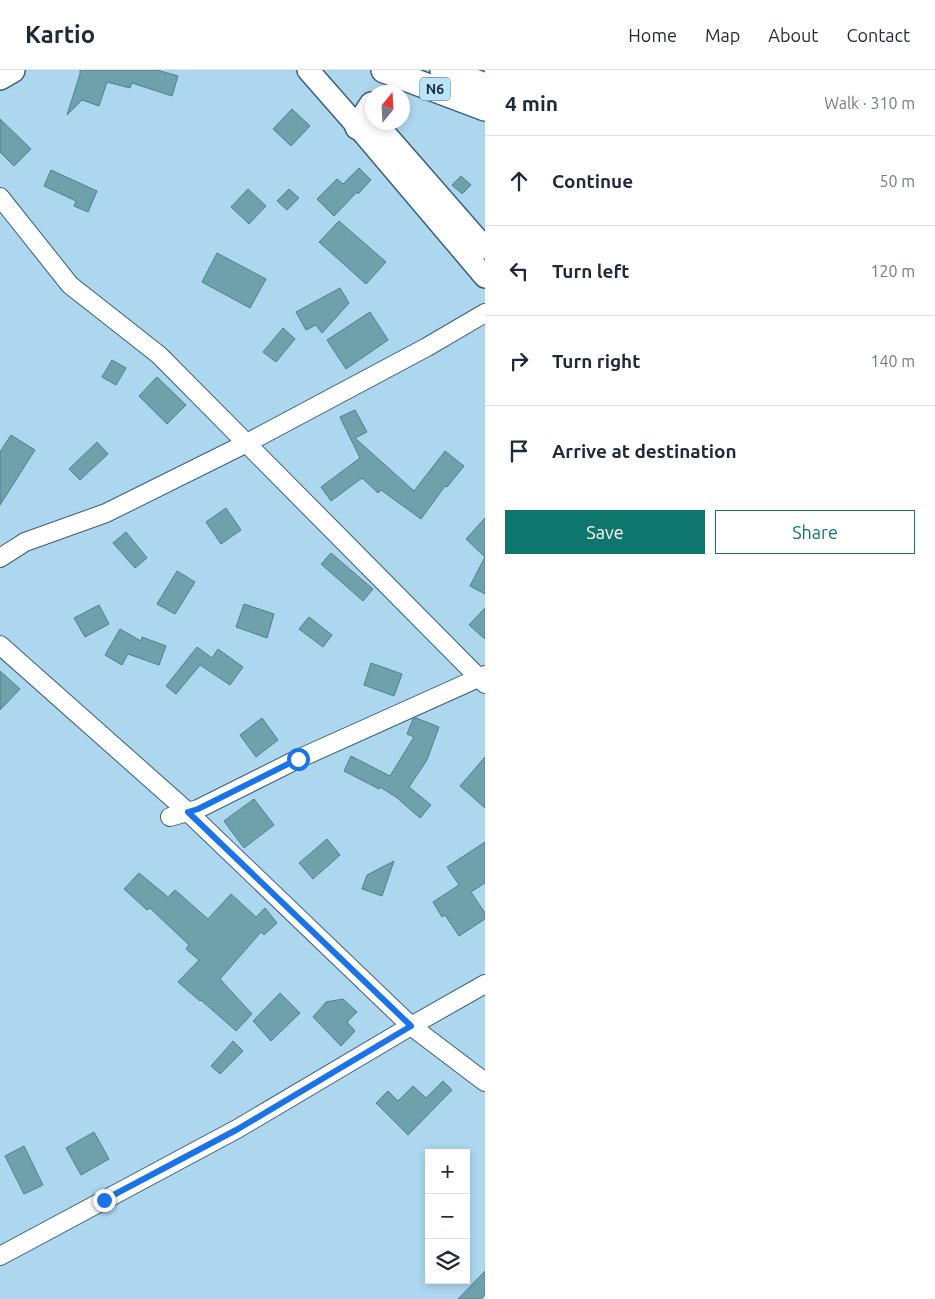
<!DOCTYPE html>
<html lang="en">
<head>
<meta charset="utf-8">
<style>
  body { margin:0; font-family:Ubuntu,sans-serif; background:#f6f6f7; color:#1f2937 }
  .controls { position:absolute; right:15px; bottom:15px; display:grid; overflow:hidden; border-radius:0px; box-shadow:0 2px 8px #0003 }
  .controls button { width:45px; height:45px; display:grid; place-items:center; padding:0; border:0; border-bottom:1px solid #e0e1e3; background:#fff; color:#1f2937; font:25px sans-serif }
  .compass { position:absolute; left:365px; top:15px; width:45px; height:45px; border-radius:50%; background:#fff; box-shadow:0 2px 8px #0003; rotate:18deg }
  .stop { position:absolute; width:15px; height:15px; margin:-11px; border:4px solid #1a73e8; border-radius:50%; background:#fff }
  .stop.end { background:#1a73e8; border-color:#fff; box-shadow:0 1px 5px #0008 }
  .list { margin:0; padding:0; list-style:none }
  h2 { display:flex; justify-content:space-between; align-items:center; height:65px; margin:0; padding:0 20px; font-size:21px }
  h2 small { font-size:16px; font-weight:400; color:#747a83 }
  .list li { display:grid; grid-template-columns:32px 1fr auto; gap:15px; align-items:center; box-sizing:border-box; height:90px; padding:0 20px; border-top:1px solid #e0e1e3 }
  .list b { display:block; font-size:19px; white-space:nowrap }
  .list em { font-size:16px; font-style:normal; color:#747a83 }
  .actions { display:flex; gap:10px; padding:15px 20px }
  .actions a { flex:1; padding:11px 0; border:1px solid #0f766e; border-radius:0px; text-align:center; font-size:18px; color:#0f766e }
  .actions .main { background:#0f766e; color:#fff }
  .icon { flex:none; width:28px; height:28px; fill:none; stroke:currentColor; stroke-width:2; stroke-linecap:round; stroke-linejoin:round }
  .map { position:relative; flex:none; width:485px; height:1229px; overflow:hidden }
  header { display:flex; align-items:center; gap:30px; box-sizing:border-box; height:70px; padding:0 25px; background:#fff; border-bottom:1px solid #e0e1e3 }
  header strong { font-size:24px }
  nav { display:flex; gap:28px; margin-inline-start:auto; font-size:18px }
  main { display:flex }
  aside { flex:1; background:#fff }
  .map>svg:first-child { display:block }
  .building { fill:#6fa1ac; stroke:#4f808a }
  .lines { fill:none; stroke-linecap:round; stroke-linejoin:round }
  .minor-casing { stroke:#385f74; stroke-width:20 }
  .major-casing { stroke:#385f74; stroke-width:24 }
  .highway-casing { stroke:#385f74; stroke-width:28 }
  .minor { stroke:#fff; stroke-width:18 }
  .major { stroke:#fff; stroke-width:21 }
  .highway { stroke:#fff; stroke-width:25 }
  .route { stroke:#1a73e8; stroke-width:6 }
  .labels { text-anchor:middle; stroke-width:5; stroke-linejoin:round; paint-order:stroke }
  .shield { fill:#bae4fd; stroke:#4e6574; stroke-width:1 }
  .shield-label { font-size:14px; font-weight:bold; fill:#1f2f39 }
</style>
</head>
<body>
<header>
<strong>Kartio</strong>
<nav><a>Home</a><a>Map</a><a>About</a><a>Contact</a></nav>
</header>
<main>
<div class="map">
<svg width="485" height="1229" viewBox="0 0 485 1229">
  <rect width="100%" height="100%" fill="#add7ef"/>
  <!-- building -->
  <path class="building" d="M 80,0 L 157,0 L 178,6 L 172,26 L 132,13 L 130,18 L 107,12 L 99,36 L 82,30 L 67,45 L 80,4 Z
    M 292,39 L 310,56 L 291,76 L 273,59 Z
    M 0,49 L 31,79 L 14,96 L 0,82 Z
    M 359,98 L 371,110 L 358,124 L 357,122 L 334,146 L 317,129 L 337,109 L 343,114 Z
    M 51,100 L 97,121 L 88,142 L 74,136 L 76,131 L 44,116 Z
    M 461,106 L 471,115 L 462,124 L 452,115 Z
    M 248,119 L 266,136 L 249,154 L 231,137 Z
    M 289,119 L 299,128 L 287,140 L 277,131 Z
    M 339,151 L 386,192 L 366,214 L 319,172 Z
    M 217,183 L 266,209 L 250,238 L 202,212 Z
    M 340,218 L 349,233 L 322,263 L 316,255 L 306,260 L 296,242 Z
    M 370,242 L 388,270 L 346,299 L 327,270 Z
    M 283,258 L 295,269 L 276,292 L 263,282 Z
    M 112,290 L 126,298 L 116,315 L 102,307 Z
    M 157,307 L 186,335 L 167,354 L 139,326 Z
    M 355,340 L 367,362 L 355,368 L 414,421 L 445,381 L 464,396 L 447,417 L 445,416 L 421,449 L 381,420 L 378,423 L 362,408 L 331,431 L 321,417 L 360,388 L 340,347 Z
    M 11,365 L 35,380 L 0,435 L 0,382 Z
    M 97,372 L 108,384 L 80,410 L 69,399 Z
    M 226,438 L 241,460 L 221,474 L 206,452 Z
    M 485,448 L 485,524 L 470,516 L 485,487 L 466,469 Z
    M 126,462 L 147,488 L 135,498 L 113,473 Z
    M 331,483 L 373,519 L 363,531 L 321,494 Z
    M 177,501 L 195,512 L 175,544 L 157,534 Z
    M 244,534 L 274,544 L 267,568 L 236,557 Z
    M 99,535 L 109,554 L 85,567 L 74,548 Z
    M 485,538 L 485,569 L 469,555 Z
    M 309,547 L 332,565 L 323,577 L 299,559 Z
    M 120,559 L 141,571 L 142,567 L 166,576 L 159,595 L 128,584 L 122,595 L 105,585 Z
    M 197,577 L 212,588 L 218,579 L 243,597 L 230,615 L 200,595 L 176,624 L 166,616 Z
    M 371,593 L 402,604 L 394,626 L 364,615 Z
    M 0,601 L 20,619 L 0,640 Z
    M 262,648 L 278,670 L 256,687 L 240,665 Z
    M 416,648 L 439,657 L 427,690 L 409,717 L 431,735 L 420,748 L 396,727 L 380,717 L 379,719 L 344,701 L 351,686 L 390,706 L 414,667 L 407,664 L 413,649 Z
    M 485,687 L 485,738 L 460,716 Z
    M 254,729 L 274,755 L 244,778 L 224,751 Z
    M 327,769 L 340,785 L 313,809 L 299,793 Z
    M 485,772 L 485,813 L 471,822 L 485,843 L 485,849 L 459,866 L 445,845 L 442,847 L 433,832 L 459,815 L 447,797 Z
    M 394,791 L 382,826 L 362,819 L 367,805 Z
    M 139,803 L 168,827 L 175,820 L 208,849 L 231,824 L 256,847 L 265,838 L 277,853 L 264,865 L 261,862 L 220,909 L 252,944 L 236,961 L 201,930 L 200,931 L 178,912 L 199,890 L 186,879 L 189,875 L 150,838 L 147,840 L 124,819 Z
    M 280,923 L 300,943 L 271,971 L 253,951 Z
    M 343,929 L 357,942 L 347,952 L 355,961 L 341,976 L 313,947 L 326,932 Z
    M 233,971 L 243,981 L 220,1004 L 211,996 Z
    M 443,1011 L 452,1020 L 408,1065 L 376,1033 L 388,1021 L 398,1031 L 413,1016 L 426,1028 Z
    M 94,1062 L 109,1089 L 81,1105 L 66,1078 Z
    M 24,1076 L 43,1115 L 24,1124 L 5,1086 Z
    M 485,1201 L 485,1225 L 481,1229 L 458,1229 Z"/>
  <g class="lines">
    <defs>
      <path id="minor" d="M 0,127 L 70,215 L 159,285 L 485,614
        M 0,488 L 25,472 L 106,443 L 247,373 L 427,277 L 485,243
        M 0,575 L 188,742 L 411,956 L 485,1012
        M 170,747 L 198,739 L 298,689 L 485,605
        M 0,1186 L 237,1059 L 411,956 L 485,914"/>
      <path id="major" d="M 308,0 L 358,57 L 485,207
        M 375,52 L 485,178"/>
      <path id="highway" d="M 384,0 L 485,38
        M 443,0 L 485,16
        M 0,7 L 12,0
        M 358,57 L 372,35"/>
    </defs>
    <!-- minor casing -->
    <use href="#minor" class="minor-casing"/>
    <!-- major casing -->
    <use href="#major" class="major-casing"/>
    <!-- highway casing -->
    <use href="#highway" class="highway-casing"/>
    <!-- minor -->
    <use href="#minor" class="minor"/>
    <!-- major -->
    <use href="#major" class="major"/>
    <!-- highway -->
    <use href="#highway" class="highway"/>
  </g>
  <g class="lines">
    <!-- route -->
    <path class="route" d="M 104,1130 L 238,1059 L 411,956 L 188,742 L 198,739 L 298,689"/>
  </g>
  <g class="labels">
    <!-- shield labels -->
    <rect class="shield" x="420" y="7.5" width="30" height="23" rx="4"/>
    <g class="shield-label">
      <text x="435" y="24">N6</text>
    </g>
  </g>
</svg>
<div class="controls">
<button>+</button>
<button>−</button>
<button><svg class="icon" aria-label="layers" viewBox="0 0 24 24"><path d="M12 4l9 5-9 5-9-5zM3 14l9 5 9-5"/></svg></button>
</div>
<svg class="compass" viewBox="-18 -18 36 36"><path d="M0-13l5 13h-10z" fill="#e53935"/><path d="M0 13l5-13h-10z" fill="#747a83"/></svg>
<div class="stop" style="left:298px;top:689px"></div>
<div class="stop end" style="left:104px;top:1130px"></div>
</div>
<aside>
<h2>4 min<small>Walk · 310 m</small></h2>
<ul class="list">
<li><svg class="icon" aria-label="ahead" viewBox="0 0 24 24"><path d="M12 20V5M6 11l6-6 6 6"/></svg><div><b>Continue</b></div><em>50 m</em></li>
<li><svg class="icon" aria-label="left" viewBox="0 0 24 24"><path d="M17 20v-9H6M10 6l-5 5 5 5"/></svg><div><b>Turn left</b></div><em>120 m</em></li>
<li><svg class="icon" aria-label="right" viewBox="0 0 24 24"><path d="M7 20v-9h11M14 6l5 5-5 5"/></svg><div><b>Turn right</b></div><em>140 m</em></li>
<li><svg class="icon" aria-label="arrive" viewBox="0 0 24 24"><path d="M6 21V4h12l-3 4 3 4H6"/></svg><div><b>Arrive at destination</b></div></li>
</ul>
<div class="actions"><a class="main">Save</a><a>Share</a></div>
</aside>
</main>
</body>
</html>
